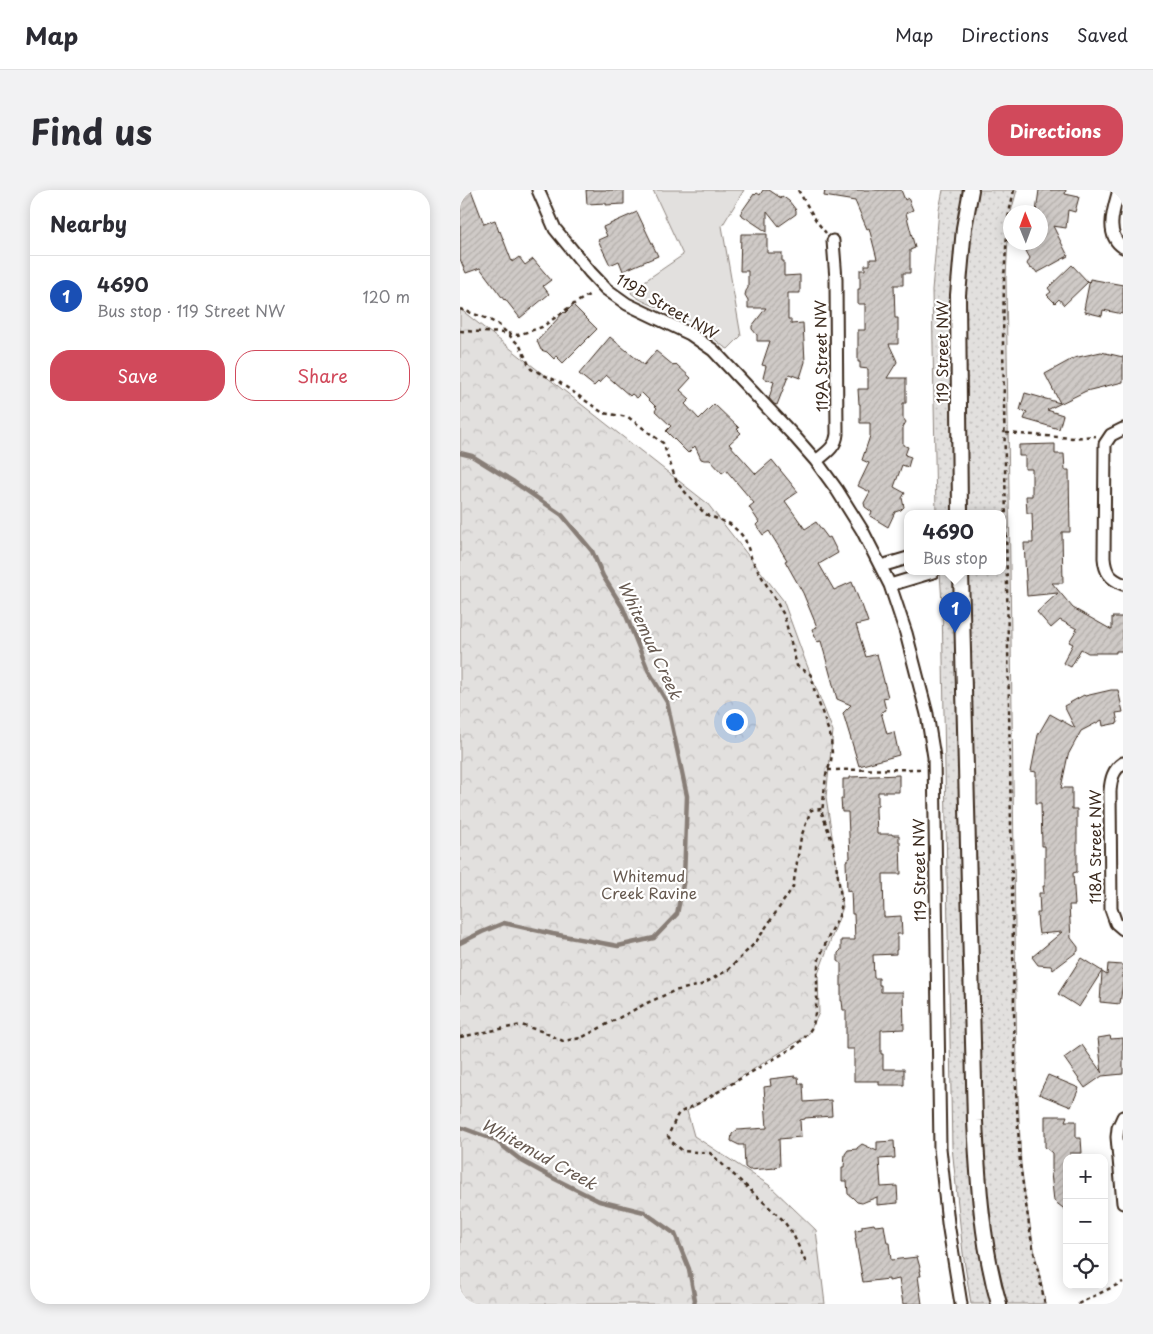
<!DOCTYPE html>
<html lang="en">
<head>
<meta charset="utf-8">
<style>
  body { margin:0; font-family:"Playpen Sans",sans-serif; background:#f2f2f3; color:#2b2b33 }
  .controls { position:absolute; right:15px; bottom:15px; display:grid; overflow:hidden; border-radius:10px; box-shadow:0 2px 12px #0003 }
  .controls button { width:45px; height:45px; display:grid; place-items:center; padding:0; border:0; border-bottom:1px solid #e1e1e2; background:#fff; color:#2b2b33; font:25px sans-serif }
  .compass { position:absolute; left:543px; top:15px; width:45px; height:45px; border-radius:50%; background:#fff; box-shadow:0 2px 12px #0003; rotate:359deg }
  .you { position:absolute; left:274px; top:531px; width:18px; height:18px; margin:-12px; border:4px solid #fff; border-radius:50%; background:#1a73e8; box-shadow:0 0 0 8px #1a73e833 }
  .badge { display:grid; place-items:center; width:32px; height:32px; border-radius:50%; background:#d1495b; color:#fff; font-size:16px; font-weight:700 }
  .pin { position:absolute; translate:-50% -41px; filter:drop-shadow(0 1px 2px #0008) }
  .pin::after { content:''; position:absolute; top:26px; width:18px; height:15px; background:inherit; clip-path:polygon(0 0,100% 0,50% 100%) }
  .popup { position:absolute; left:444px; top:320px; width:102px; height:65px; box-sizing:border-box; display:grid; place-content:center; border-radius:10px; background:#fff; filter:drop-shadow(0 1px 4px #0005); font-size:16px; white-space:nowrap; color:#7c7c81 }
  .popup b { font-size:19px; color:#2b2b33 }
  .popup::after { content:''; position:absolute; left:50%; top:100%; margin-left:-10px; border:10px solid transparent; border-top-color:#fff }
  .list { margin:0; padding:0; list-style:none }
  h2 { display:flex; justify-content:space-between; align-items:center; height:65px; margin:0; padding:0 20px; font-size:21px }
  h2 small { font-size:16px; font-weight:400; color:#7c7c81 }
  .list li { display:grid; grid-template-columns:32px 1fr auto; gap:15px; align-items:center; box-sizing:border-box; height:80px; padding:0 20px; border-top:1px solid #e1e1e2 }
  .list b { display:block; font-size:19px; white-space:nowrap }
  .list p { margin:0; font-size:16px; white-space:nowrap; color:#7c7c81 }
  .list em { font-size:16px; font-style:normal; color:#7c7c81 }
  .actions { display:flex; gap:10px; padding:15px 20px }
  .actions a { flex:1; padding:11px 0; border:1px solid #d1495b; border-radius:20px; text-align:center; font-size:18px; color:#d1495b }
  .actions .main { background:#d1495b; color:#fff }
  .icon { flex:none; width:28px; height:28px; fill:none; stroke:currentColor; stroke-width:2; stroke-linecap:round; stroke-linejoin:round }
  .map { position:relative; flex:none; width:663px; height:1114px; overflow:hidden; border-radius:20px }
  header { display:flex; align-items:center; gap:30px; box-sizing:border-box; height:70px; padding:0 25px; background:#fff; border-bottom:1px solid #e1e1e2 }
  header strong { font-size:24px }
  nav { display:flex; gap:28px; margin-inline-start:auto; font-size:18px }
  .intro { display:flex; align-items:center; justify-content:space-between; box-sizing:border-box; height:120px; padding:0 30px }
  h1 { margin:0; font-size:35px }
  .button { padding:12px 22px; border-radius:20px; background:#d1495b; color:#fff; font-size:18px; font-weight:700 }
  main { display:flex; gap:30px; padding:0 30px }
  aside { flex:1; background:#fff; border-radius:20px; box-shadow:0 2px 12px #0003 }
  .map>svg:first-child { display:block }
  .grass { fill:url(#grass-dots); stroke:#8e857e }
  .forest { fill:url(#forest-crowns); stroke:#8e857e }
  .park { fill:#e2e0de; stroke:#8e857e }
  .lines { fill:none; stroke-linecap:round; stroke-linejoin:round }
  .stream { stroke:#887e77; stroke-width:4.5 }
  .building { fill:url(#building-hatch); stroke:#3b2a1e }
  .minor-casing { stroke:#3b2a1e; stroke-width:15 }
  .tertiary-casing { stroke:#3b2a1e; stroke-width:18 }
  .path { stroke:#3b2a1e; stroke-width:2.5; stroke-dasharray:4 4; stroke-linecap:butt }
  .minor { stroke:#fff; stroke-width:11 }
  .tertiary { stroke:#fff; stroke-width:14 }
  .labels { text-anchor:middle; stroke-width:4.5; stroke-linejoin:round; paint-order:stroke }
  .street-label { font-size:15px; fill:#3b2a1e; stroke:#fff }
  .park-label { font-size:15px; fill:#65584e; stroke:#fff }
  .water-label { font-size:16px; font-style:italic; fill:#685b52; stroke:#fff }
</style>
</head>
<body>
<header>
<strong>Map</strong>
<nav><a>Map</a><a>Directions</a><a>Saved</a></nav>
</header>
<div class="intro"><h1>Find us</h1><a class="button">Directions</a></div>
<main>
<aside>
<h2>Nearby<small></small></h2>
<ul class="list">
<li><span class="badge" style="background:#1a4fb4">1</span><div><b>4690</b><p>Bus stop · 119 Street NW</p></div><em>120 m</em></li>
</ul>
<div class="actions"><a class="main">Save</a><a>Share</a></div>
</aside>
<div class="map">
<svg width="663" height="1114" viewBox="0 0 663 1114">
  <defs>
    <pattern id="grass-dots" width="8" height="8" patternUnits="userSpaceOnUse" patternTransform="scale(1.25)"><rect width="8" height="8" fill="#e2e0de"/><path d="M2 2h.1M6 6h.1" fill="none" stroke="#c3c0be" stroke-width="1.8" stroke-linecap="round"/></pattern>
    <pattern id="forest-crowns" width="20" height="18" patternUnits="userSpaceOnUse" patternTransform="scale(1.25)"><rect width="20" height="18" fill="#e2e0de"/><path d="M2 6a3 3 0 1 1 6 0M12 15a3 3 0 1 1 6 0" fill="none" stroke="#c3c0be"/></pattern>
    <pattern id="building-hatch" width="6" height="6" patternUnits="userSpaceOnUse" patternTransform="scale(1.25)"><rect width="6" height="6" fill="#cfcac7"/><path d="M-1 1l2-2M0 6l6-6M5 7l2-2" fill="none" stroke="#b3aeaa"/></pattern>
  </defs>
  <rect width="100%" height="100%" fill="#fff"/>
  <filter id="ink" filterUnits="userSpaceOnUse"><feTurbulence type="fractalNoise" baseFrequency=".02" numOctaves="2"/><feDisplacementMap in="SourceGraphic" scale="10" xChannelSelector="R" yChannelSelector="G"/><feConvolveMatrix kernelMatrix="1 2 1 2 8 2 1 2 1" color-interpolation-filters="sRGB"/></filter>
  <g filter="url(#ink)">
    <!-- grass -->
    <path class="grass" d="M 483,0 L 557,0 L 549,29 L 546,88 L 557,881 L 561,974 L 566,1012 L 576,1069 L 586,1114 L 511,1114 L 503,1063 L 492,957 L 482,414 L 480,382 L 542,382 L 542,324 L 476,324 L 472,100 L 479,20 Z"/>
    <!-- forest -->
    <path class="forest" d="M 0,119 L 247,313 L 323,410 L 345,470 L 373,541 L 366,607 L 383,717 L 358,784 L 359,823 L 348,845 L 227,921 L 234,946 L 309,995 L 356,1040 L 365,1114 L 0,1114 Z"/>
    <!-- park -->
    <path class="park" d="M 193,0 L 284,0 L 262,36 L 281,146 L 268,159 L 264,157 C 250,145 235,133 218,125 C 203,118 183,114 171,103 L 173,99 L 223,65 Z"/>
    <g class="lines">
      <!-- stream -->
      <path class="stream" d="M 0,263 L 12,266 L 54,292 L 102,325 L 132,361 L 143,386 L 163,418 L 188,480 L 207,512 L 227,606 L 224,689 L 217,724 L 194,748 L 158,756 L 93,744 L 44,733 L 22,742 L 0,753
        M 0,937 L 35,950 L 62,971 L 93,988 L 139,1011 L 184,1022 L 215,1044 L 229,1079 L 235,1110 L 234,1114"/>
    </g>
    <!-- building -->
    <path class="building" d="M 0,0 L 11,0 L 24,34 L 35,30 L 39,42 L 40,41 L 52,72 L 59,67 L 65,75 L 73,69 L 91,90 L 83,96 L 89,104 L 60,128 L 45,109 L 44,110 L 20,78 L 6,83 L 0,69 Z
      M 126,0 L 164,0 L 164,14 L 146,15 L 146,13 L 127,14 Z
      M 303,0 L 309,0 L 321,8 L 322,6 L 329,11 L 336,20 L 336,24 L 319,36 L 307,21 L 307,42 L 280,24 L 294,4 L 295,5 L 297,3 L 300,5 Z
      M 365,0 L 441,0 L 445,10 L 448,8 L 453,20 L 446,23 L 455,58 L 450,60 L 450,83 L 443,83 L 443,95 L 434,95 L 435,128 L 438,128 L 438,154 L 429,154 L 436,169 L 437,172 L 427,188 L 446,188 L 446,213 L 443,213 L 443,228 L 446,232 L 443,237 L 443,255 L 448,257 L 445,265 L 451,267 L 448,277 L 442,275 L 434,297 L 445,303 L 442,308 L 444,317 L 441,320 L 435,322 L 428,337 L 410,326 L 412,322 L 405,317 L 404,313 L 410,302 L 398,296 L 409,273 L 402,270 L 410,246 L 410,233 L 400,233 L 400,214 L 399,214 L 398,199 L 408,199 L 408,179 L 400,178 L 400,172 L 398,172 L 398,140 L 405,140 L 405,114 L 398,114 L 398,99 L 400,99 L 400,80 L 405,80 L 405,75 L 410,75 L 410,69 L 417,69 L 409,38 L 407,39 L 395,11 L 364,6 Z
      M 579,0 L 606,0 L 605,4 L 619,7 L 615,22 L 608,20 L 606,38 L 593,36 L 608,66 L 577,83 L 575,80 L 570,78 L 567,74 L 570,68 L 566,61 L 580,53 L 580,22 L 576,22 Z
      M 177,22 L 198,66 L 163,81 L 159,71 L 150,75 L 138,50 L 147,46 L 143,37 Z
      M 281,44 L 307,44 L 307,63 L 322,63 L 322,71 L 324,71 L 324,86 L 340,85 L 340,103 L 328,103 L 328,129 L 331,129 L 331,134 L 343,133 L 345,172 L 340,188 L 329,184 L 317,215 L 314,214 L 309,208 L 314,192 L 303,188 L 306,176 L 302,175 L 310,151 L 297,151 L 297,145 L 292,139 L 292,136 L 306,118 L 288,118 L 288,110 L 285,105 L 286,101 L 288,98 L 288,81 L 280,81 Z
      M 612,75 L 628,92 L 604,115 L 599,109 L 595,113 L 587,105 L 591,102 L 588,98 Z
      M 630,89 L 663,95 L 663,124 L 643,120 L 642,126 L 625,122 L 625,119 L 624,119 Z
      M 113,115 L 137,139 L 103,173 L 96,166 L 94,169 L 87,162 L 81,160 L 77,151 L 104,122 L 105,123 Z
      M 150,147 L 184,175 L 196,161 L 214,176 L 216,174 L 231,188 L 220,200 L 230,209 L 225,214 L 239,229 L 254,214 L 279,238 L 277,239 L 281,243 L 269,254 L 296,284 L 312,270 L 338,302 L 325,311 L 345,339 L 356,332 L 368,348 L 370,347 L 378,363 L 359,374 L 374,400 L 392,392 L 401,415 L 402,415 L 408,432 L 396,435 L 406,467 L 417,464 L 428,507 L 423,508 L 426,520 L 421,522 L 427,544 L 434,542 L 439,565 L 399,576 L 383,523 L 391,515 L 377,509 L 361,451 L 357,452 L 352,439 L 357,437 L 343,403 L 325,371 L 327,370 L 309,341 L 303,345 L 296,335 L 299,332 L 289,317 L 294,313 L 266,280 L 262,283 L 250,270 L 244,270 L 241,269 L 235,256 L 228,263 L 206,241 L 211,236 L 195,221 L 197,218 L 182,203 L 177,208 L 172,204 L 170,206 L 146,185 L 139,193 L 138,192 L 134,196 L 119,184 Z
      M 641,162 L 663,167 L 663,192 L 626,201 L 587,220 L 603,225 L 599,239 L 564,229 L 567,222 L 560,220 L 565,203 L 600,213 L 585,184 L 614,168 Z
      M 595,254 L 595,264 L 604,264 L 605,280 L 609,280 L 610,342 L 602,342 L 603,393 L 592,393 L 613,418 L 652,440 L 652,427 L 663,427 L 663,461 L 656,461 L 656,463 L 628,463 L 621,459 L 611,477 L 603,473 L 613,454 L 609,452 L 617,439 L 600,430 L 591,438 L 577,422 L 598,403 L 567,406 L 564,353 L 573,353 L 572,323 L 567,323 L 566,306 L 572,306 L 572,279 L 565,279 L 565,266 L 559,266 L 559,255 Z
      M 651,500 L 658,500 L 663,522 L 656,523 L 658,533 L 643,536 L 642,530 L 621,541 L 608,565 L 601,598 L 612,598 L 612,619 L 617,619 L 617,682 L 613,683 L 615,715 L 609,715 L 611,748 L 618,757 L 618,761 L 593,780 L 591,776 L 578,775 L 572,767 L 602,742 L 579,744 L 578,737 L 577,723 L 580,723 L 579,703 L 584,703 L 583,696 L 585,696 L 585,656 L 582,656 L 581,613 L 576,613 L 576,582 L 571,581 L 578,545 L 590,524 L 615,538 L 604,516 L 624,505 L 625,506 Z
      M 439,585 L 439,602 L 418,602 L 418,615 L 416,616 L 416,621 L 417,644 L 432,644 L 432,645 L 439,645 L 439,652 L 440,652 L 441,684 L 423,684 L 424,727 L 441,726 L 442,744 L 437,744 L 437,760 L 436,760 L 436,764 L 413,765 L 414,788 L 419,788 L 419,795 L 421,795 L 421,802 L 443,802 L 444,839 L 421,840 L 421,864 L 423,864 L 423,879 L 444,879 L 444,895 L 419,895 L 419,891 L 394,891 L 394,859 L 386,859 L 386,820 L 383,820 L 382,811 L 381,811 L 381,773 L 378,771 L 378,763 L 381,760 L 381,750 L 395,750 L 394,724 L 392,724 L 391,700 L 387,701 L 386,671 L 390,668 L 388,622 L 382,622 L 381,609 L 383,609 L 383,589 L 390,589 L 390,587 Z
      M 621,768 L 642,781 L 619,817 L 598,804 Z
      M 648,774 L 663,775 L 663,792 L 660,814 L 640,812 L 642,782 L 647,785 Z
      M 650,846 L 651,849 L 663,848 L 663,884 L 642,886 L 625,898 L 604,868 L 622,855 L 642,883 L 638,848 Z
      M 588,885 L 619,898 L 611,917 L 579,904 Z
      M 335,886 L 335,887 L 338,887 L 339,894 L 343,894 L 344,912 L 371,910 L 372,926 L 345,928 L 345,929 L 340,930 L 341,947 L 319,949 L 320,976 L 315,977 L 316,978 L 289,980 L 285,977 L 284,955 L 279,955 L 271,951 L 272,944 L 277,940 L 307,938 L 304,897 L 311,896 L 310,889 Z
      M 585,926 L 607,926 L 605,931 L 616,931 L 616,948 L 621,948 L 622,963 L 610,963 L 610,968 L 607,968 L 607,1021 L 594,1011 L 591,983 L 592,983 L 592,963 L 585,957 Z
      M 434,951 L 435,968 L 419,969 L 421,997 L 437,996 L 438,1013 L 417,1015 L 417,1007 L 402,1013 L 397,1012 L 392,1007 L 388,1004 L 387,991 L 382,991 L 382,977 L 384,977 L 385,964 L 388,960 L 397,959 L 397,958 L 402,954 L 417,961 L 417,952 Z
      M 414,1034 L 415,1036 L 424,1035 L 427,1053 L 429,1053 L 431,1070 L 457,1067 L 461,1081 L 460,1081 L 461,1086 L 458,1086 L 462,1114 L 443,1114 L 439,1089 L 429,1091 L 429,1089 L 403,1092 L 395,1048 L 396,1048 L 395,1040 L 402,1039 L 402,1036 Z"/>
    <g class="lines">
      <defs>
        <path id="minor" d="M 78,0 L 95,39 L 130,82 L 146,99 L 167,114 L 230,144 L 253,160 L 335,247 L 356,271 L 377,300 L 402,340 L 430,395 L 446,443 L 467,524 L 474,567 L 480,958 L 488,1033 L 501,1114
          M 659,0 C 654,18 644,45 663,57
          M 663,239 L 651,245 L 645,254 L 644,368 C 645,382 650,389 663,394
          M 356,271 C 366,263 376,257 377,244 L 376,89 L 373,51
          M 421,376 L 448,368
          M 430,395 L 473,382
          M 663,573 C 653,580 651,589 650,601 L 651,719 L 656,733 L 663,739
          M 663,927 L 658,938 L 657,947 L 663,1013"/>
        <path id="tertiary" d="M 500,324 L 498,105 L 504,38 L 511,0
          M 501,382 L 515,931 C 518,992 522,1055 539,1114"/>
      </defs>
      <!-- minor casing -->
      <use href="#minor" class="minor-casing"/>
      <!-- tertiary casing -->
      <use href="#tertiary" class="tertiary-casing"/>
      <!-- path -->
      <path class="path" d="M 338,0 L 357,32 L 366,43
        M 554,0 L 548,28 L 544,88 L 543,153 L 555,880 L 560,974 L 571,1048 L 585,1114
        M 0,119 L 28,129 L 39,135 L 60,156 L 71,179 L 99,192 L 143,223 L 168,227 L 203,253 L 217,293 L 245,324 L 270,334 L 280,343 L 285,349 L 292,370 L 324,425 L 337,476 L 350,484 L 352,487 L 354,499 L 371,548 L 372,564 L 371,571 L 366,585 L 362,623 L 373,654 L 382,713 L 379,726 L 367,750 L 359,769 L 357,784 L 357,810 L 353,836 L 346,846 L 336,856 L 239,913 L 219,923 L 217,926 L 208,946 L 212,952 L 223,961 L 250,963 L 322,1029 L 333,1044 L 347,1075
        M 0,141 L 46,143 L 58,145 L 82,137 L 114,114 L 132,103
        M 546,243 L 612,248 L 636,246
        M 368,580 L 461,579
        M 0,847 L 61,835 L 81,841 L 103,851 L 121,848 L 187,813 L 214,801 L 241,795 L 268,780 L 296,752 L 333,697 L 341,647 L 351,620 L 362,619
        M 618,1114 L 663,1092"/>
      <!-- minor -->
      <use href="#minor" class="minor"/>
      <!-- tertiary -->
      <use href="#tertiary" class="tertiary"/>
    </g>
  </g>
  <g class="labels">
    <!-- street labels -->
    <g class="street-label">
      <text transform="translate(207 117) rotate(30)" y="5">119B Street NW</text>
      <text transform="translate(483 162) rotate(-90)" y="5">119 Street NW</text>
      <text transform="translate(362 166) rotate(-91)" y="5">119A Street NW</text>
      <text transform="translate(636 657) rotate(-90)" y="5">118A Street NW</text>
      <text transform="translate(460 680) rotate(-91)" y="5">119 Street NW</text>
    </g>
    <!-- park labels -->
    <g class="park-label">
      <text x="189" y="692">Whitemud<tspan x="189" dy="17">Creek Ravine</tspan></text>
    </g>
    <!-- water labels -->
    <g class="water-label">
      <text transform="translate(190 450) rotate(65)" y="6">Whitemud Creek</text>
      <text transform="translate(79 964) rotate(29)" y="6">Whitemud Creek</text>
    </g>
  </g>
</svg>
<div class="controls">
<button>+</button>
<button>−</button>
<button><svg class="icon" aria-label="locate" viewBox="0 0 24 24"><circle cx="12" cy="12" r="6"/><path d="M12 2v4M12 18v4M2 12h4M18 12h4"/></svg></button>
</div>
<svg class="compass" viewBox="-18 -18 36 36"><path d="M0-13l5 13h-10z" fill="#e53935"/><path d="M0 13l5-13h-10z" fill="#7c7c81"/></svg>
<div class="you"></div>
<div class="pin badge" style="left:495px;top:443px;background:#1a4fb4">1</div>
<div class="popup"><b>4690</b>Bus stop</div>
</div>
</main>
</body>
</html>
